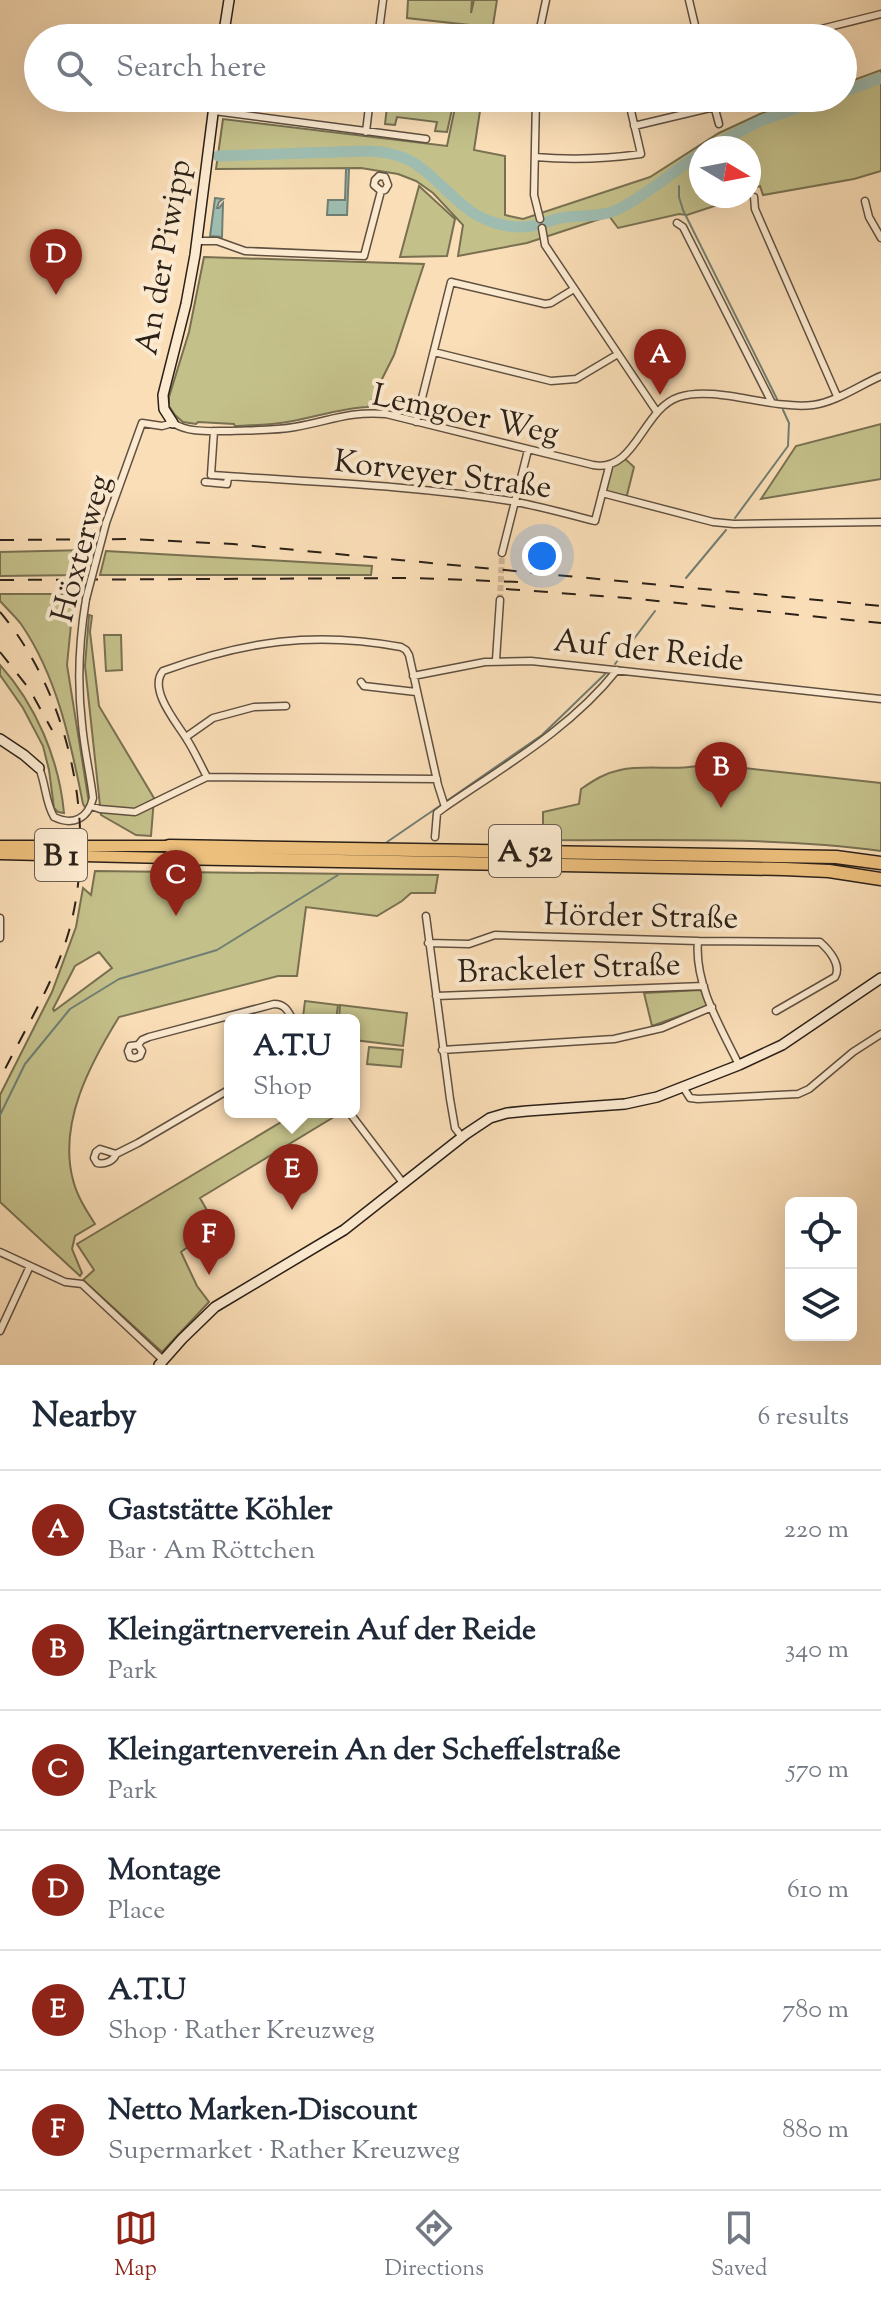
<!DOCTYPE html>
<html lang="en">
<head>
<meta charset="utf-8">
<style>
  body { margin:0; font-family:"Sorts Mill Goudy",serif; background:#f2f2f3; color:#1f2937 }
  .controls { position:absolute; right:24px; bottom:24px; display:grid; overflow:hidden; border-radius:12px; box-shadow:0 8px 32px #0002 }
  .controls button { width:72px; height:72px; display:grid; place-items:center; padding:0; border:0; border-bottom:2px solid #e0e1e3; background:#fff; color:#1f2937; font:40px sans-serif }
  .compass { position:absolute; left:689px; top:136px; width:72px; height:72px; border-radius:50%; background:#fff; box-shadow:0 8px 32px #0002; rotate:100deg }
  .you { position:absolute; left:542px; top:556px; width:28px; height:28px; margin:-20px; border:6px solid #fff; border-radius:50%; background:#1a73e8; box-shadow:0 0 0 12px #1a73e833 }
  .badge { display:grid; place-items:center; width:52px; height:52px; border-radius:50%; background:#8f2418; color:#fff; font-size:26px; font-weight:700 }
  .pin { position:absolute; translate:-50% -66px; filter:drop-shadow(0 2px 4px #0008) }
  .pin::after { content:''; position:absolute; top:42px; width:28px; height:24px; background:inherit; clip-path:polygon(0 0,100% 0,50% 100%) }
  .popup { position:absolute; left:224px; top:1014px; width:136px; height:104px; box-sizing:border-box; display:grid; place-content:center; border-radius:12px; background:#fff; filter:drop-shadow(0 2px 6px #0005); font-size:26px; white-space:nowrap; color:#747a83 }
  .popup b { font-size:30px; color:#1f2937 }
  .popup::after { content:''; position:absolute; left:50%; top:100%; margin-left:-16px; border:16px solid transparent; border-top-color:#fff }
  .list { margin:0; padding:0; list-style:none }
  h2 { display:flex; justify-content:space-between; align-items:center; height:104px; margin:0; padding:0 32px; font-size:34px }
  h2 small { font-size:26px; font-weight:400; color:#747a83 }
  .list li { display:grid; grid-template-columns:52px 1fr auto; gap:24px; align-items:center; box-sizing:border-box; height:120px; padding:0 32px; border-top:2px solid #e0e1e3 }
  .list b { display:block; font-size:30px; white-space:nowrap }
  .list p { margin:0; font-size:26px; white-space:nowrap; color:#747a83 }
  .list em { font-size:26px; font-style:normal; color:#747a83 }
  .icon { flex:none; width:44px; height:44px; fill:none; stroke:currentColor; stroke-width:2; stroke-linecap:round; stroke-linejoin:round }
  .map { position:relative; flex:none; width:881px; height:1365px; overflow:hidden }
  .search { position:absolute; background:#fff; box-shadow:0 8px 32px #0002; left:24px; right:24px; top:24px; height:88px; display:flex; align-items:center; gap:20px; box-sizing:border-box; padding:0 28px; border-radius:44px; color:#747a83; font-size:30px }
  .sheet { height:824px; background:#fff }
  nav { display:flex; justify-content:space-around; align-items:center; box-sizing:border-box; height:112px; border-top:2px solid #e0e1e3; background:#fff; font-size:22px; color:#747a83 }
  nav a { display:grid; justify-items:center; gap:4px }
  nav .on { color:#8f2418 }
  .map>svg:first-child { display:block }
  .green { fill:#c4c08a; stroke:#787051; stroke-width:2; fill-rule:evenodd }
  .water { fill:#9ebcb0; stroke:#707e73; stroke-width:2 }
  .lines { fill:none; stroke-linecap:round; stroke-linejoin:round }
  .stream { stroke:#707e73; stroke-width:2 }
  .river { stroke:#9ebcb0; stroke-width:11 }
  .street-tunnel { stroke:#d1b897; stroke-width:6; stroke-dasharray:6 3; stroke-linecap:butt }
  .street-casing { stroke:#605040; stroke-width:9 }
  .secondary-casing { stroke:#2c2118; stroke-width:12 }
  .primary-casing { stroke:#2c2118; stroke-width:13 }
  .highway-casing { stroke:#2c2118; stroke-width:15 }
  .street { stroke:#fcead0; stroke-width:6 }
  .secondary { stroke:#fcead0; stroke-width:9 }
  .primary { stroke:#edbf7c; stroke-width:10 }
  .highway { stroke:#edbf7c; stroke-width:12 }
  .rail { stroke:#2c2118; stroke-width:2; stroke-dasharray:14 14; stroke-linecap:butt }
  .street-bridge-casing { stroke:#605040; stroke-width:9; stroke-linecap:butt }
  .street-bridge { stroke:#fcead0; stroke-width:6 }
  .labels { text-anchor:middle; stroke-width:8; stroke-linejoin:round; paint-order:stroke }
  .shield { fill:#fcead0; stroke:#6a5d4f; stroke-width:2 }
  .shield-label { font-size:30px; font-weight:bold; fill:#2c2118 }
  .street-label { font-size:32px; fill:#2c2118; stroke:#fcead0 }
</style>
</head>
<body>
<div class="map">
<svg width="881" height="1365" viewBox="0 0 881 1365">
  <rect width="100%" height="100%" fill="#fadeb7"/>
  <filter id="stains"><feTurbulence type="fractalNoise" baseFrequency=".0025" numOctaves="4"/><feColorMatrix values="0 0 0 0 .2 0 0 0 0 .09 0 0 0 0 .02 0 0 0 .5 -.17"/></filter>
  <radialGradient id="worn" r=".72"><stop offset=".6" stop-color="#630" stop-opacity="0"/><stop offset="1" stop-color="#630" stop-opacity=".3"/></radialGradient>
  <!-- green -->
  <path class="green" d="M 408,0 L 472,0 L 471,13 L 474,0 L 497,0 L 491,38 L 468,38 L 469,25 L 407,18 Z
    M 406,26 L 466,33 L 465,38 L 405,38 Z
    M 881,70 L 881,171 L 854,179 L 763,195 L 760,186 L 749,190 L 749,148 L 701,148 L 701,196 L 745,196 L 687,215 L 679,214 L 618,228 L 609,216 L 527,243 L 458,256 L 463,225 L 433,193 L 416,181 L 398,174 L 361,168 L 216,169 L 223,119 L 447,146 L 457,98 L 482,98 L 474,150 L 505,156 L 505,215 L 523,219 L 650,177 L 719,133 L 760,114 L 803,98 L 843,98 L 843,84 Z
    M 388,98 L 453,105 L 447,132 L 435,131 L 437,122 L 397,117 L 395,125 L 385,124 Z
    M 419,186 L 455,219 L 447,256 L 400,257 Z
    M 204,257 L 424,264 L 394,355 L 368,407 C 342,408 319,416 293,421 C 274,425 255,425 235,426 L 234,424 L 198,422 L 196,424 L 183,422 L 175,415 L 169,406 L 169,397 L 189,332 Z
    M 881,424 L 881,479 L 761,499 L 796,446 Z
    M 623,457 L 634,467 L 626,499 L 602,493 L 609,467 Z
    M 87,550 L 78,575 L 0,576 L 0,552 Z
    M 106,551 L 372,566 L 371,575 L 100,575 Z
    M 0,594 L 74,594 L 67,665 L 89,803 L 86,809 L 83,804 C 71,743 57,676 21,624 C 15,616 7,609 0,601 Z
    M 89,615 L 92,616 L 90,632 L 99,706 L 154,798 L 151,836 L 136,835 L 101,815 L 85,666 Z
    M 104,635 L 121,635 L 122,670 L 106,671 Z
    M 0,665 C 36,705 59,759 64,813 L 58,812 L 54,808 L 49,770 L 43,746 L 23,708 L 0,675 Z
    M 708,764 L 881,783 L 881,851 C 770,836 655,841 543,840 L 543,812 L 579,804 L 581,789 C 594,780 605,773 620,770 C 649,764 678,772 708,764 Z
    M 95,871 L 438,875 L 435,893 L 411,893 L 402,901 L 377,916 L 306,907 L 297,976 L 278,976 L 119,1017 C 90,1064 58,1123 73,1180 C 77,1196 86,1210 95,1224 L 75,1236 L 72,1249 L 82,1273 L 80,1276 L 0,1202 L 0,1095 L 52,992 L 76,927 L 83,888 L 91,895 ZM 99,952 L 112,968 L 54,1011 L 53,1009 L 75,966 Z
    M 701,990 L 707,1006 L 652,1026 L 644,993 Z
    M 305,1001 L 338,1005 L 336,1020 L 303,1017 Z
    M 340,1005 L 407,1013 L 403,1046 L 354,1040 L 354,1020 L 339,1020 Z
    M 369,1047 L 403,1050 L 401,1067 L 367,1064 Z
    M 298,1112 L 342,1112 L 200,1198 L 216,1226 L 181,1252 L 197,1286 L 209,1302 L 162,1352 L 83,1280 L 94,1270 L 77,1244 Z"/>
  <!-- water -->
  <path class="water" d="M 346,169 L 349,169 L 347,215 L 327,215 L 328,200 L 345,200 Z
    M 215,198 L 223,199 L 219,202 L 217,208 L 219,208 L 223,203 L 222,237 L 210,236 Z"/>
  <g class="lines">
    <!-- stream -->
    <path class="stream" d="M 678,168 L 679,173
      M 679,186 L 679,197 L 683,210 L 777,399
      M 735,518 L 788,446 L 789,423 L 783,410
      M 686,578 L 726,530
      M 615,664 L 655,611
      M 448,800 L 542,735 L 605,674
      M 387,842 L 441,805
      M 0,1115 L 25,1064 L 70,1009 L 119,979 L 217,950 L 338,875"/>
    <!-- river -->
    <path class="river" d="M 843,92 L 881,78
      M 709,148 L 760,121 L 826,98
      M 218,156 L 366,151 C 419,152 427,176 464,206 C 481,221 509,230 532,226 C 544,224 555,218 567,217 C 586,215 604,217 621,208 C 649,193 674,171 701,153"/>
    <!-- street-tunnel -->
    <path class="street-tunnel" d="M 500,600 L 502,553"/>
    <defs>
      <path id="street" d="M 689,0 L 698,38
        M 224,34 L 252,38
        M 378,38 L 383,0
        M 538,38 L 546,0
        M 785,38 L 881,14
        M 536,98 L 534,195 L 540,219
        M 712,98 L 719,124
        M 214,111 L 426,139
        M 634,126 L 714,107
        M 366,132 L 370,98
        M 535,157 C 571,160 605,159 641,154 L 628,98
        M 754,197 L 755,209 L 837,396
        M 865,201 L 869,217 L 881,238
        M 677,223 L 683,227 L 772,403
        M 542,228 L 545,245 L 657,412
        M 197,241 L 217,241 L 245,251 L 364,256 L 381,191 L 385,190 L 388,185 L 385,177 L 379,176 L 375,180 L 374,185 L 381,191
        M 434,352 L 551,381 L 576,379 L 618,354
        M 416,422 L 451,282 L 545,304 L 551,303 L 574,289
        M 214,431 L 211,475 C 311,482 412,485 511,501 C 539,506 567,514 595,521 L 609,467
        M 205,482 L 227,484 L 228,477
        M 602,493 L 713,522 L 734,524 L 881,522
        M 106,523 L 142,423 L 162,426 L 173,423 C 189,433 209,431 227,431 C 250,430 272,431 295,427 C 330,421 349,411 386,414 L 593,465 C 636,473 642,409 679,397 C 715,385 772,410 813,405 C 836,402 860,385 881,376
        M 502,553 L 528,450
        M 496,660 L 500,600
        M 413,676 L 485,662 L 531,661 L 881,699
        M 361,682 L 364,686 L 416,692
        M 186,737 L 213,718 L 254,707 L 286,706
        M 39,768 C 46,784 45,802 54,817 C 73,826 88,819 93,798 C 90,773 84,749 82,724 C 77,682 79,641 86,599
        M 207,777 C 200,764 194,750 186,738 C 176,722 148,689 163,671 C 245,641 314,631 401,647 L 406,650 L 409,655 L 438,785 L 445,807 L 437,813 L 435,837
        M 91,806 L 100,809 L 135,812 L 207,777 L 437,779
        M 445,807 C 505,766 571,728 617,670
        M 426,916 L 450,1099 L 455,1128 L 462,1137
        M 0,918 L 0,938
        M 698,941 C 694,984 721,1028 739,1065
        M 428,943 L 469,944 L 495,935 L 698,941 L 820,942 C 829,950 842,965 835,977 L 776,1011
        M 436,996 L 704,986
        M 138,1045 L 142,1051 L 140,1056 L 135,1058 L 130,1057 L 128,1051 L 130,1046 L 138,1045 L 142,1040 L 149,1037 L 274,1004 C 285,1004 288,1011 293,1020
        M 442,1050 L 614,1039 L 662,1028 L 712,1007
        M 683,1087 L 690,1098 L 698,1099 L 798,1094 L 809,1089 L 853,1052 L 881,1034
        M 349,1112 L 403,1183
        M 116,1154 L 100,1149 L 96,1152 L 94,1158 L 97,1163 C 104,1165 114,1161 116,1154 L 138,1143 L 230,1089
        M 0,1252 L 65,1282 L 82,1284 L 163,1360
        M 0,1331 L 30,1266"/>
      <path id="secondary" d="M 223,38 L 229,0
        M 173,423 L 164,409 L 163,395 L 186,304 L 195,255 L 215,98
        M 0,739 L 24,755 L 39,768
        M 159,1365 L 182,1339 L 215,1307 L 344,1230 L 466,1134 L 490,1118 L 507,1113 L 527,1111 L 625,1104 L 657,1097 L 739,1065 L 782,1045 L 881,978"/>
      <path id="primary" d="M 0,846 L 169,846
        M 0,854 L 168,858"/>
      <path id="highway" d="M 169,846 L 836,857 L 881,863
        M 168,858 L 784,869 L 829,871 L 881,879"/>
    </defs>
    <!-- street casing -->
    <use href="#street" class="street-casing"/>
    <!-- secondary casing -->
    <use href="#secondary" class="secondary-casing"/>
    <!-- primary casing -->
    <use href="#primary" class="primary-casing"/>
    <!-- highway casing -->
    <use href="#highway" class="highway-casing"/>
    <!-- street -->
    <use href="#street" class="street"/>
    <!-- secondary -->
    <use href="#secondary" class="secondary"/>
    <!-- primary -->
    <use href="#primary" class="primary"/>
    <!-- highway -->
    <use href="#highway" class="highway"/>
    <!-- rail -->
    <path class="rail" d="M 0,540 L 129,539 L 233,544 L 881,606
      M 0,580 L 412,578 L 520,582
      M 506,589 L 627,598 L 881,623
      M 0,612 C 70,695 98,827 69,931 C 55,980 28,1024 5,1069
      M 0,652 L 30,690 L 52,730"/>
    <defs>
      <path id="street-bridge" d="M 86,599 L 106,523"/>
    </defs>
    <!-- street-bridge casing -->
    <use href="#street-bridge" class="street-bridge-casing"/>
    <!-- street-bridge -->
    <use href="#street-bridge" class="street-bridge"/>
  </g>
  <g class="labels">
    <!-- shield labels -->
    <g class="shield">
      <rect x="489" y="825" width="72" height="52" rx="6"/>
      <rect x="35" y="829" width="52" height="52" rx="6"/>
    </g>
    <g class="shield-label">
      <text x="525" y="861">A 52</text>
      <text x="61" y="865">B 1</text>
    </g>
    <!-- street labels -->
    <g class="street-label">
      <text transform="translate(162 257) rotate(-80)" y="11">An der Piwipp</text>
      <text transform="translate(466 413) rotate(12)" y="11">Lemgoer Weg</text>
      <text transform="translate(443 473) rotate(7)" y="11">Korveyer Straße</text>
      <text transform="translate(80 548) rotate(-75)" y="11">Höxterweg</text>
      <text transform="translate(649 649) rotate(6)" y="11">Auf der Reide</text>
      <text transform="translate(641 915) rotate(1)" y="11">Hörder Straße</text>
      <text transform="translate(569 967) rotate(-2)" y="11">Brackeler Straße</text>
    </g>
  </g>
  <rect width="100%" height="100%" filter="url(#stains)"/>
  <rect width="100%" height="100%" fill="url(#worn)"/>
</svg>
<div class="controls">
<button><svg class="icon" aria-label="locate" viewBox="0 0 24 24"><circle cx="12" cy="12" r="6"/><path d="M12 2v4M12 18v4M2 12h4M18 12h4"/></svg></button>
<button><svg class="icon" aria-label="layers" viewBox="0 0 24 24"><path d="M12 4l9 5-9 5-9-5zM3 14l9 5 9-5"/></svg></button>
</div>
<svg class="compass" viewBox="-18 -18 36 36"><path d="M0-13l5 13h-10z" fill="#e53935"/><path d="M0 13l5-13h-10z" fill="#747a83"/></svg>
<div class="you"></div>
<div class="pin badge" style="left:660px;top:395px">A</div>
<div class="pin badge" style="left:721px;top:808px">B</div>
<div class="pin badge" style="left:176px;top:916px">C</div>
<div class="pin badge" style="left:56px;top:295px">D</div>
<div class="pin badge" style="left:292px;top:1210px">E</div>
<div class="popup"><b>A.T.U</b>Shop</div>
<div class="pin badge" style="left:209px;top:1275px">F</div>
<div class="search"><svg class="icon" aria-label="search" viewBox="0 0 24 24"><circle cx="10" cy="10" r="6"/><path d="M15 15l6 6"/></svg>Search here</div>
</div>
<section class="sheet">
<h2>Nearby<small>6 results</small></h2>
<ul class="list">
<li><span class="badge">A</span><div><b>Gaststätte Köhler</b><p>Bar · Am Röttchen</p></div><em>220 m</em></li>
<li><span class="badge">B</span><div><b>Kleingärtnerverein Auf der Reide</b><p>Park</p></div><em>340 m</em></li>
<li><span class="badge">C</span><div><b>Kleingartenverein An der Scheffelstraße</b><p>Park</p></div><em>570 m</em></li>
<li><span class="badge">D</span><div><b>Montage</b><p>Place</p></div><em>610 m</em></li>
<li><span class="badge">E</span><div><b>A.T.U</b><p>Shop · Rather Kreuzweg</p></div><em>780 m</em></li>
<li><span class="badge">F</span><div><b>Netto Marken-Discount</b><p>Supermarket · Rather Kreuzweg</p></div><em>880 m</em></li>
</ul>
</section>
<nav>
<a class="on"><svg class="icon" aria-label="map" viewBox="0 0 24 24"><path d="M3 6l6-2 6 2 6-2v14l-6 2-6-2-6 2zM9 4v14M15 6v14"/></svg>Map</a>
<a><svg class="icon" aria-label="directions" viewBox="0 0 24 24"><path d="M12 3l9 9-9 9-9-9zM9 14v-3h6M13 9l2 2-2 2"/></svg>Directions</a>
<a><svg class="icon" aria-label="saved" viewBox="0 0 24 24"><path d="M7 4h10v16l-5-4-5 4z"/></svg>Saved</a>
</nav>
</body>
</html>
